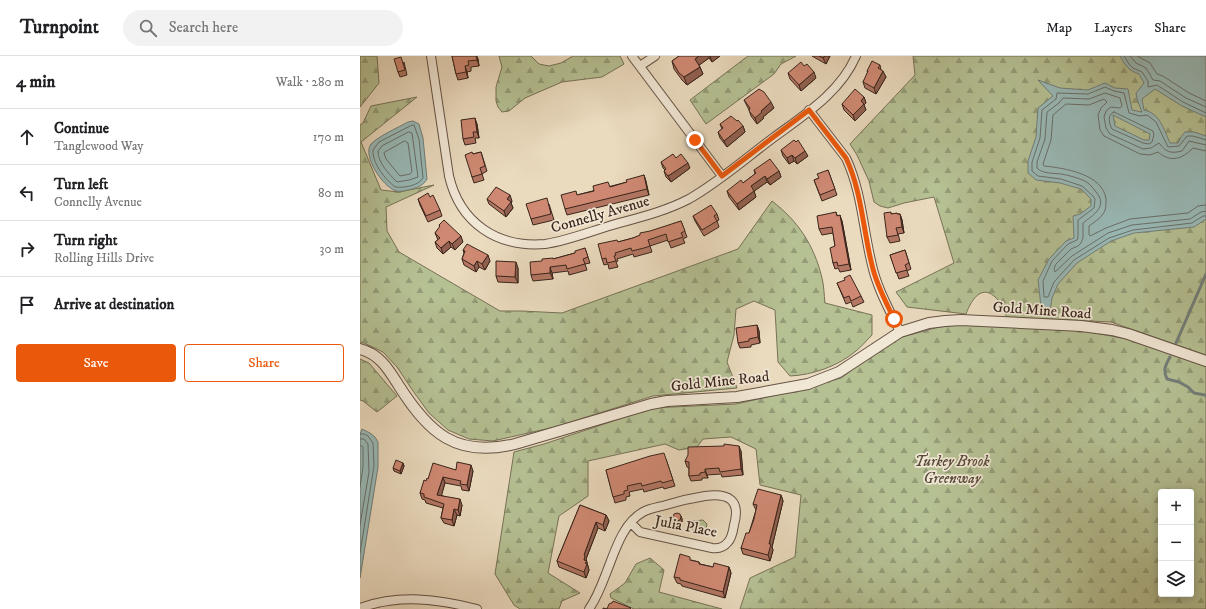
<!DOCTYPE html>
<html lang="en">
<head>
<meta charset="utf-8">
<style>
  body { margin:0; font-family:"IM FELL DW Pica",serif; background:#f2f2f2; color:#202124 }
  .controls { position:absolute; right:12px; bottom:12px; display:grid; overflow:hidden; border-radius:4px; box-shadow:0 2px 10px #0003 }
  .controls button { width:36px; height:36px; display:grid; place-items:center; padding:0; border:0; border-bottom:1px solid #e0e0e0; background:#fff; color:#202124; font:20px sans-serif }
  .stop { position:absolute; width:12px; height:12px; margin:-9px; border:3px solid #ea580c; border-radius:50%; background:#fff }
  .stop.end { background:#ea580c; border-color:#fff; box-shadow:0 1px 4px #0008 }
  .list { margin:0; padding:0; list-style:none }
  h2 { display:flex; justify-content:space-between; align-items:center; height:52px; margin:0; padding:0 16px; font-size:17px }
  h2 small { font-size:13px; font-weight:400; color:#757577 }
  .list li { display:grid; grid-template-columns:26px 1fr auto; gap:12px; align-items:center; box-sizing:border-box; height:56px; padding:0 16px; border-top:1px solid #e0e0e0 }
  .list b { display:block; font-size:15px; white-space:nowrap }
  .list p { margin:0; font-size:13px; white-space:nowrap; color:#757577 }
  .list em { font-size:13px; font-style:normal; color:#757577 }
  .actions { display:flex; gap:8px; padding:12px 16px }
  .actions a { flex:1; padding:9px 0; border:1px solid #ea580c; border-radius:4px; text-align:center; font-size:14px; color:#ea580c }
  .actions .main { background:#ea580c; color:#fff }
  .icon { flex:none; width:22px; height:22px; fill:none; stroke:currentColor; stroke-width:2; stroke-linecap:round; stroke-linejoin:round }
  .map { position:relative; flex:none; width:846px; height:553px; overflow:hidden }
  header { display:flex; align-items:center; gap:24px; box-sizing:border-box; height:56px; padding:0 20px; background:#fff; border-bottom:1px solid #e0e0e0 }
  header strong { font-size:19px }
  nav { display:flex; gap:22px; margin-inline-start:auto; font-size:14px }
  .search { width:280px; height:36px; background:#f2f2f2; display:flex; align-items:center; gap:10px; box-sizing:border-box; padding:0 14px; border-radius:22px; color:#757577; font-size:15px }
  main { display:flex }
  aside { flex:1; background:#fff }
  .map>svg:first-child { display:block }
  .green { fill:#b5c093; stroke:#777257 }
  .forest { fill:url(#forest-firs); stroke:#777257; fill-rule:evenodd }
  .water { fill:#99bab8; stroke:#737e79; fill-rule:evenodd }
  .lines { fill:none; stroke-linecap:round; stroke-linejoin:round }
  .shore { stroke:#696f6a; stroke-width:1 }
  .stream { stroke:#737e79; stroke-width:3 }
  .minor-casing { stroke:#655244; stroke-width:10 }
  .tertiary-casing { stroke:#655244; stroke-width:12 }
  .minor { stroke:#f1e7d5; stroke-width:8 }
  .tertiary { stroke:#f1e7d5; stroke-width:10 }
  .wall { fill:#b27663; stroke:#39241b }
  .shaded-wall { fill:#916050; stroke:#39241b }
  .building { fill:#cf8973; stroke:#39241b }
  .route { stroke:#ea580c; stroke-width:5 }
  .labels { text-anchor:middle; stroke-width:3.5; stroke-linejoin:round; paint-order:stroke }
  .street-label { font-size:15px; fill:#39241b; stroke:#f1e7d5 }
  .park-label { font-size:15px; font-style:italic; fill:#584b39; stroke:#f1e7d5 }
</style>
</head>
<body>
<header>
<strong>Turnpoint</strong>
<div class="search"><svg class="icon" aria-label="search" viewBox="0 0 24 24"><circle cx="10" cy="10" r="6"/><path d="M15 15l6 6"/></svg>Search here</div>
<nav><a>Map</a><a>Layers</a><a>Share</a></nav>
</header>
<main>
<aside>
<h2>4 min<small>Walk · 280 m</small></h2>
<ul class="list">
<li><svg class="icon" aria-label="ahead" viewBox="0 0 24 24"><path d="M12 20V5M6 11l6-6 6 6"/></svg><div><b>Continue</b><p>Tanglewood Way</p></div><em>170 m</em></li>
<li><svg class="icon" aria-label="left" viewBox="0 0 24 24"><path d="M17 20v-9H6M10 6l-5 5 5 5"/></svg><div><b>Turn left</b><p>Connelly Avenue</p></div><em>80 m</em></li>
<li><svg class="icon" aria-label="right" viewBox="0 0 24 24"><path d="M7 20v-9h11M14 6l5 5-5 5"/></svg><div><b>Turn right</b><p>Rolling Hills Drive</p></div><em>30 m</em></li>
<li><svg class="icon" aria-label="arrive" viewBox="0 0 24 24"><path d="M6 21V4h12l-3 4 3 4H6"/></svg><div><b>Arrive at destination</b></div></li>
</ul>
<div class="actions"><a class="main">Save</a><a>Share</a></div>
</aside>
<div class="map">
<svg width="846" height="553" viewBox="0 0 846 553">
  <defs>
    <pattern id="forest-firs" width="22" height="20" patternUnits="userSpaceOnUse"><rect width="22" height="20" fill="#b5c093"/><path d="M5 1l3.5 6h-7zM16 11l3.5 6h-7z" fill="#949c77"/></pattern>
  </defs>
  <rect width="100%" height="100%" fill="#eadabe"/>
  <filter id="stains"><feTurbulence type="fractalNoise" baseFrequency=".005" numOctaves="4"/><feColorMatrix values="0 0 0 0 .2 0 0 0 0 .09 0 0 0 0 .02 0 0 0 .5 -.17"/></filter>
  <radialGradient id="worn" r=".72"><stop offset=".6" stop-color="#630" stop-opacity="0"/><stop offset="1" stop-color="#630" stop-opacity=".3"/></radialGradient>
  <!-- green -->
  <path class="green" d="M 343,464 L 347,468 L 346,473 L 342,476 L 335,476 L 332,473 L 331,467 L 333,465 Z"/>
  <!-- forest -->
  <path class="forest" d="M 0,0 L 17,0 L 19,27 L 0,51 Z
    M 139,0 L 171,0 L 179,8 L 189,10 L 201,7 L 213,0 L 260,0 L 264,8 L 242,21 L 202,26 L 165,42 L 149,55 L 142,56 L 138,51 L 136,45 L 136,31 L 142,11 Z
    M 388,0 L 436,0 L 421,8 L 414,18 L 346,68 L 330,44 Z
    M 553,0 L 846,0 L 846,299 L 751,266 L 647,261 C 642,254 641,245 634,240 C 620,228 610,247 606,258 L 547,251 L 536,236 L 594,207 L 574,141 L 544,147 L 528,152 L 520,150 L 514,146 L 509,125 L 497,99 L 490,88 L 555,19 Z
    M 57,41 L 1,86 L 21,134 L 39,136 L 74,129 L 26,151 L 27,175 L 39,196 L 140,255 L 162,255 L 202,257 L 378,193 L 412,145 C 438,165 454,189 462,222 C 464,230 464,238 465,247 L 512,259 L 512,279 C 507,284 502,290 496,295 C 478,310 453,319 430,320 L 418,306 L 415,254 L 394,245 L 376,253 L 374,279 L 367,306 L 377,332 L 293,340 L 195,371 L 133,385 L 109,383 L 88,374 L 69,357 L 53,335 L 37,311 L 23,296 L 4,287 L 0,286 L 0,69 L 3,67 L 11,50 Z
    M 599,269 L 718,274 L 767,283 L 846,310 L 846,553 L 380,553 L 390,522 L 435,501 L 441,439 L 400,429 L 396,393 L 371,381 L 343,383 L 337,391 L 319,394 L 305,388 L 228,405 L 228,440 L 199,460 L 188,517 L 220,537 L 202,545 L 199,553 L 160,553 L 154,549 L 135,518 L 154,396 L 184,388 L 292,352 L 376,348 L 443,333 L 481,322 L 526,289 L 542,281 L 579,271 ZM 801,436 L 831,436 L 831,538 L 801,538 Z
    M 0,303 L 9,307 L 37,340 L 17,356 L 3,345 L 0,344 Z
    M 290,502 L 304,514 L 299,536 L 362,553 L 274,553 L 251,542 L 250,538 L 265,527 L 276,508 Z"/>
  <!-- water -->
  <path class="water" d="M 760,0 L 846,0 L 846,61 L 822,50 L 795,33 L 782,43 L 784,54 C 800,57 804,74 810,87 L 818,87 L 821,81 L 825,76 L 834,76 L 846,80 L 846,163 L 834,171 L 774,177 L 751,185 L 717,207 L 698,228 L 692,242 L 689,261 L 682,259 L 678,224 L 689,203 L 706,185 L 714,182 L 713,160 L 720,158 L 731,150 L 731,143 L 721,133 L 700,127 L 676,124 L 668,117 L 668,105 L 676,81 L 678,52 L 693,40 L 678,24 L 700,32 L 728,34 L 745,27 L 755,32 L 768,33 L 772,54 L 782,56 L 777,43 L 776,37 L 784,27 L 779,18 C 769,15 765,9 760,0 ZM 753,59 L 790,78 L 789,84 L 784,84 L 755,70 Z
    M 53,65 L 59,68 L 63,82 L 67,123 C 63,130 58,131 52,133 C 46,134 39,137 34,134 C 23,130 2,100 11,88 C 17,81 39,71 48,66 Z
    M 2,373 L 10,377 L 15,381 L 18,386 L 18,411 L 0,522 L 0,378 Z"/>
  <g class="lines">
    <!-- shore -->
    <path class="shore" d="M 764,0 L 769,8 L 773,12 L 782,16 L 788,25 L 788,31 L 797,29 L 823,46 L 846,57
      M 770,0 L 776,7 L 786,12 L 793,24 L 800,25 L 826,42 L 846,51
      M 777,0 L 790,7 L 797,18 L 803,20 L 829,37 L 846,45
      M 754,56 L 793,75 L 794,79 L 792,86 L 789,88 L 783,87 L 752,73 C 749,68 747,58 754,56 Z
      M 54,69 L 59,83 L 63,122 C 58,130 44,132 35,131 C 25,123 12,107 13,94 L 19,86 L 50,70 Z
      M 49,76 L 52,77 L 58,121 L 49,124 L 37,126 C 29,118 18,107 18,95 L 22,90 Z
      M 846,84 L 833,80 L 827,80 L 819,90 L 808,91 L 796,66 L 787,59 L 780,60 L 769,57 L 764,37 L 754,35 L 745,31 L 728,38 L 697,37 L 696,43 L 682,54 L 680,82 L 672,106 L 672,115 L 678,120 L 701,123 L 722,130 L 733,140 L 735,143 L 734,152 L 718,164 L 718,181 L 717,184 L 708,188 L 692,205 L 683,225 L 684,241 L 688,241 L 694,226 L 714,204 L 749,182 L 773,174 L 832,167 L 843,160 L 846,160
      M 45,85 L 48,87 L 52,116 L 50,118 L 40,120 L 26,103 L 24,97 Z
      M 846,89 L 829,85 L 822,95 C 810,98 806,96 799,87 L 791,92 L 783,93 L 750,78 L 746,72 L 744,61 L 746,55 L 751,51 L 760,52 L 762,50 L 760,42 L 745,37 L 729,43 L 703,42 L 699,47 L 687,56 L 685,83 L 677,106 L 677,112 C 682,118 694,117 701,118 C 708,119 718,122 725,125 C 729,127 733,132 736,136 C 749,150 732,160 723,167 L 723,182 L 721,187 L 718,190 L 711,193 L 696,208 L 694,213 L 695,216 L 712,200 L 748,177 L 772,169 L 830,163 L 841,156 L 846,155
      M 846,95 L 833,92 C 822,103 811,107 798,96 L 790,99 L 780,98 L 744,80 L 740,74 L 738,59 L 741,52 L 747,46 L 744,43 L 729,49 L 706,48 L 693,59 L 691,84 L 683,108 L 684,110 C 704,112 743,118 746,143 C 746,149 746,154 743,158 C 740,163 734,166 729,170 L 729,178 L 730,180 L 746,172 L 770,163 L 828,157 L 838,150 L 846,149
      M 0,378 L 4,378 L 8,380 L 13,387 L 14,410 L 0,497
      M 0,383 L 4,383 L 8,388 L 9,416 L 0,469
      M 0,389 L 3,391 L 3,411 L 0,431"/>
    <!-- stream -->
    <path class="stream" d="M 816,287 L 846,218
      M 810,301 C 805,310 803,314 807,323 L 819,326 L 828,331 L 834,337 L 845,339 L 846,340"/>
    <defs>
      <path id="minor" d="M 71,0 L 89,120 C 100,167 137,192 185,188 C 206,185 229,176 249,170 C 277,162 304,156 329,143 C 359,126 386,102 413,82 C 444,59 480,37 496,0
        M 272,0 L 362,120
        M 280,10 L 295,0
        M 449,54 L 486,102 C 502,136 503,173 512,209 C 517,232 530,255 540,276
        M 0,552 C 39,538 78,543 117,553
        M 229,553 C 237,542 242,528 247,515 C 255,495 263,467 283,456 C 290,452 299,451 306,449 C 319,445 332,442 345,440 C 369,437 381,444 374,469 C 373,475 372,482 368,486 C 364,491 358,493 352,492 L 280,476 L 271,467"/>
      <path id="tertiary" d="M 0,293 C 20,298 29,314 39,330 C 69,377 96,402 155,388 L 291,348 L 307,345 L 377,341 L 448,328 L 479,316 L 540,276 L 569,267 L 585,265 L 601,264 L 702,269 L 721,270 L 752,274 L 768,278 L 846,305"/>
    </defs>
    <!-- minor casing -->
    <use href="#minor" class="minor-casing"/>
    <!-- tertiary casing -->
    <use href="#tertiary" class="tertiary-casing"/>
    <!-- minor -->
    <use href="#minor" class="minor"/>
    <!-- tertiary -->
    <use href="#tertiary" class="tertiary"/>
  </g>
  <!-- wall -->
  <path class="wall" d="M 92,0 L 118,3 L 119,10 L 111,11 L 111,15 L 107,16 L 108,22 L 98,24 L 96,18 Z
    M 319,0 L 360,0 L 352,6 L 349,2 L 339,9 L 343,18 L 327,29 L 322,24 L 314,13 L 312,5 Z
    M 452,0 L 470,0 L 466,8 Z
    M 44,6 L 47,19 L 40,21 L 38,16 Z
    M 520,9 L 521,14 L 526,21 L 516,38 L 505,32 L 503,26 L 508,17 L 507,15 Z
    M 428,17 L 456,22 L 441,35 L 430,23 Z
    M 504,41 L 506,47 L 504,49 L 506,54 L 495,65 L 484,54 L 482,48 Z
    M 384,44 L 414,52 L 403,61 L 404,62 L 397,68 L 391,60 L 389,54 Z
    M 117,68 L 119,82 L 115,82 L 116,87 L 105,89 L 103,83 Z
    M 360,68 L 383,70 L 385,76 L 367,91 L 360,82 L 358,76 L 362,73 Z
    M 421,94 L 448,100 L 437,108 L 434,105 L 429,108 L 423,100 Z
    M 121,96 L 127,115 L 122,118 L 124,124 L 114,127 L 112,121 L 113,98 Z
    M 316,102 L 330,112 L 311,126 L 306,121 L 304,115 L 305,114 L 303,112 L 301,106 Z
    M 394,114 L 419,115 L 421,121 L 410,129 L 407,126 L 394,135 L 396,141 L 379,154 L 369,141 L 367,135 L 383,127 L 395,118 Z
    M 468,114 L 477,139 L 462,145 L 454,124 L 459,122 Z
    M 284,119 L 289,139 L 207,159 L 205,153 L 217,139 L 267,126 Z
    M 70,141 L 80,154 L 82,160 L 68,166 L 60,149 L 58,143 Z
    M 127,143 L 152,145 L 151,147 L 153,152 L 146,161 L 129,148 Z
    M 189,148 L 194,164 L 173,169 L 171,163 Z
    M 476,156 L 477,159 L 482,165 L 491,214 L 480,216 L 478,212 L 475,213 L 473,207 L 475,190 L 473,177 L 462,179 L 459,173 Z
    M 357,158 L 359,164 L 357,165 L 359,171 L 344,180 L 335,165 L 333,160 Z
    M 531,158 L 540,158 L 542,164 L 544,177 L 538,178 L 540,185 L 530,187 L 527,181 Z
    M 321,165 L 327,181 L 323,183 L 325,187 L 311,192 L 308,184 L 290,190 L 292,196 L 274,201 L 273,198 L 257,203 L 258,205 L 256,206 L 258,211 L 249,213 L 248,208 L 244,209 L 242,203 L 258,186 L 273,182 Z
    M 79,169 L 103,186 L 95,194 L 91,191 L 83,198 L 77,192 L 75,186 L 78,184 L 75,177 L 80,171 Z
    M 225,192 L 230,207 L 225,208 L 227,214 L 209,219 L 208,215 L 192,217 L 193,223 L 173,225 L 171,219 L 182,205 L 193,203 L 215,197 Z
    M 103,194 L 130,205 L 125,214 L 119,211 L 116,216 L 104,209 L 102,203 L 104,197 Z
    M 545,194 L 551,213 L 547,215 L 549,220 L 539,223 L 530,199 Z
    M 158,212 L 158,227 L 138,226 L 136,220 Z
    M 477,227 L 501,240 L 504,246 L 493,251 L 491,246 L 486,248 Z
    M 397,269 L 399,275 L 400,287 L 391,289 L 391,291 L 380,292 L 378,287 Z
    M 381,395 L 383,419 L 362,421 L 361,418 L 347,419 L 348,422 L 342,422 L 342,424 L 331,425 L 329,420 L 329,412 L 327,411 L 325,405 Z
    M 306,403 L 315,430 L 304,433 L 303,431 L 284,436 L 283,433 L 269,436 L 270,440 L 266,441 L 266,444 L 255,447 L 246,414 Z
    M 43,407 L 44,410 L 41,418 L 34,415 L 33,412 Z
    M 96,414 L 113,415 L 109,435 L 102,434 L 101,430 L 85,427 L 81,439 L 102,449 L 100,460 L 97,459 L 94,470 L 84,467 L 81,462 L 83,452 L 66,447 L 65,444 L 62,443 L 60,437 L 66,425 L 68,423 Z
    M 421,439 L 423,445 L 412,491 L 413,494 L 410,505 L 383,498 L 381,492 L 389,477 L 396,454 L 393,448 Z
    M 220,449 L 246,459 L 249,465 L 245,475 L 238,472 L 226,503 L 229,514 L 226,522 L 199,511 L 197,505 Z
    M 321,460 L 322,463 L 322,466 L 320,468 L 316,468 L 314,466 L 313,463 Z
    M 331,504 L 339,506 L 340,508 L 353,511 L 369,511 L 371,517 L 365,542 L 322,530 L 321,528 L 317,527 L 314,521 Z"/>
  <!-- shaded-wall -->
  <path class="shaded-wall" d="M 116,0 L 117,0 L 118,3 L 119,10 Z
    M 339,0 L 349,0 L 349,2 L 338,10 L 335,3 Z
    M 350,0 L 360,0 L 352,6 Z
    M 465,0 L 470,0 L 466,8 L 463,2 Z
    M 105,10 L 107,16 L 108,22 L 106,16 Z
    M 340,11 L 343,18 L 327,29 L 324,21 Z
    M 523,15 L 526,21 L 516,38 L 514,32 Z
    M 454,16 L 456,22 L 441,35 L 439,29 Z
    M 504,41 L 506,47 L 504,49 L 506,54 L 495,65 L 493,59 L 501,45 Z
    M 411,46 L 414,52 L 403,61 L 404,62 L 397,68 L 395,62 L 401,55 Z
    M 115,62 L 117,68 L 119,82 L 117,76 Z
    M 383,70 L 385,76 L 367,91 L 364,85 Z
    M 445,95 L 448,100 L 437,108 L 435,102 Z
    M 432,99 L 434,105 L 429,108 L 427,102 Z
    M 328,107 L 330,112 L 311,126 L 308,120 Z
    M 419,115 L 421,121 L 410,129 L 407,123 Z
    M 284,119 L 286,125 L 289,139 L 287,133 Z
    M 405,120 L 407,126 L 393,136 L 391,130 Z
    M 394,135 L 396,141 L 379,154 L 377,148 Z
    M 150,139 L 152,145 L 151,147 L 153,152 L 146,161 L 144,155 L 147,143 Z
    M 540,158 L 542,164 L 544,177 L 542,171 Z
    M 480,159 L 482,165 L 491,214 L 489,208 Z
    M 101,180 L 103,186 L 95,194 L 92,188 Z
    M 89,185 L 91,191 L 83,198 L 81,192 Z
    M 128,199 L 130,205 L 125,214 L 122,208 Z
    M 117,205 L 119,211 L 116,216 L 114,210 Z
    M 156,206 L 158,212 L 158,227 L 155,221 Z
    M 190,211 L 192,217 L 193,223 L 190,217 Z
    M 397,269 L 399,275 L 400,287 L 398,281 Z
    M 379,390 L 381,395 L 383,419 L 381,413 Z
    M 43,407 L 44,410 L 41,418 L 40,415 Z
    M 111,409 L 113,415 L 109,435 L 107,429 Z
    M 345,413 L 348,422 L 345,416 Z
    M 83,421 L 85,427 L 80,445 L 77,439 Z
    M 421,439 L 423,445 L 412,491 L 413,494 L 410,505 L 408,499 L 409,488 Z
    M 100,443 L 102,449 L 100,460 L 98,454 Z
    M 94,453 L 97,459 L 94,470 L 92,464 Z
    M 246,459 L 249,465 L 245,475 L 243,469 Z
    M 321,460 L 322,463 L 322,466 L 320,468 L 318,465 Z
    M 236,466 L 238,472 L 226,503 L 229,514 L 226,522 L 224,516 L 224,499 Z
    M 369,511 L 371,517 L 365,542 L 363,536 Z"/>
  <!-- building -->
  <path class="building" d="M 92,0 L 116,0 L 117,4 L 108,5 L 109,9 L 105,10 L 106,16 L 96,18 Z
    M 319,0 L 339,0 L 335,3 L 340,11 L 324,21 L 319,17 L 312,5 Z
    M 459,0 L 465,0 L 463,2 Z
    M 41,1 L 45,14 L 38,16 L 34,3 Z
    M 512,5 L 520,9 L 518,12 L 523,15 L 514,32 L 503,26 L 508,15 L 507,15 Z
    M 441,6 L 444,10 L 447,8 L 454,16 L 439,29 L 428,17 Z
    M 399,33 L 404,36 L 411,46 L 401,55 L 402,56 L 395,62 L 389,55 L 390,52 L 384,44 Z
    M 495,33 L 504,41 L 501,45 L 504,48 L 493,59 L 482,48 Z
    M 371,60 L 377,65 L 378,64 L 383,70 L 364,85 L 358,76 L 363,72 L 360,68 Z
    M 115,62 L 117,76 L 113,76 L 114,81 L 103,83 L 101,64 Z
    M 434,84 L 436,86 L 438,84 L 445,95 L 435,102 L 432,99 L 427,102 L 421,94 Z
    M 112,96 L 113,98 L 121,96 L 125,110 L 120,112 L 122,118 L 112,121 L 105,99 Z
    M 313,98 L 316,102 L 321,98 L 328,107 L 308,120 L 304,115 L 306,113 L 301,106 Z
    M 410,103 L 419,115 L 407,123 L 405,120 L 391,130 L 394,135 L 377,148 L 367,135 L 381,124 L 383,127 L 396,117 L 394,114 Z
    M 468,114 L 475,133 L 460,139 L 454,124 L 459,122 L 457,118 Z
    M 284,119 L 287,133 L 205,153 L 201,139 L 216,135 L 217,139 L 234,135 L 233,130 L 248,126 L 250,131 L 267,126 L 266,124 Z
    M 136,131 L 150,139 L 147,143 L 151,146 L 144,155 L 127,143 Z
    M 68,137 L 70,141 L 73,139 L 80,154 L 66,160 L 58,143 Z
    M 187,142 L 191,158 L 171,163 L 166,148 Z
    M 351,149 L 357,158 L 354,160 L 357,165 L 342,174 L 333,160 Z
    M 476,156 L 477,160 L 480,159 L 489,208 L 478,210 L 477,206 L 473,207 L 470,192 L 475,190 L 472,171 L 459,173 L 457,160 Z
    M 531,156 L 531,158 L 537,157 L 537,158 L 540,158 L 542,171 L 536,172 L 538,179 L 527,181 L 524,157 Z
    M 84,164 L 101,180 L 92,188 L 89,185 L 81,192 L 75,186 L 80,182 L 75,177 L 80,170 L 79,169 Z
    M 321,165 L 325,175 L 321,177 L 323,181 L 308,186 L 306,178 L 288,184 L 290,190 L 284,192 L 272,195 L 271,192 L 255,197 L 256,199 L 254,200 L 256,205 L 247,207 L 246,202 L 242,203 L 238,188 L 257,184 L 258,186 L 273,182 L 280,179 L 280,177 L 290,175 Z
    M 107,188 L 128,199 L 122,208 L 117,205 L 114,210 L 102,203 L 105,195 L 103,194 Z
    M 225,192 L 228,201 L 223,203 L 225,208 L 207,213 L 206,209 L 190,211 L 190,217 L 171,219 L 170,206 L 182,205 L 182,203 L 193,202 L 193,203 L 215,197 L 215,195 Z
    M 545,194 L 549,207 L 545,209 L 547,214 L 536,217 L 530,199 Z
    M 136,205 L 156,206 L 155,221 L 136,220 Z
    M 490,219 L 501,240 L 491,245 L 489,240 L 484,242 L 477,227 L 485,224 L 484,222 Z
    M 397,269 L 398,281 L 389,283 L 389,285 L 378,287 L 376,272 Z
    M 364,388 L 379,390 L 381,413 L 360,416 L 359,412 L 345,413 L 345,416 L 340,417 L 340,419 L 329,420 L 329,406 L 325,405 L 328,399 L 328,391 L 364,390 Z
    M 304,397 L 313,424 L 302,427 L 301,425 L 282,430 L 281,427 L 267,430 L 268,434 L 264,435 L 264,438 L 253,441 L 246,414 L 290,400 Z
    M 36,404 L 43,407 L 40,415 L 33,412 Z
    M 97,406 L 111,409 L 107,429 L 100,428 L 101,425 L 83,421 L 77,439 L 100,443 L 98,454 L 94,453 L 92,464 L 81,462 L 84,448 L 64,441 L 64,438 L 60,437 L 64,424 L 66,425 L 67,422 L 68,423 L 73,407 L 96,414 Z
    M 398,433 L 421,439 L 409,488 L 411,488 L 408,499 L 381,492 L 386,477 L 389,477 L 394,463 L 397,449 L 393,448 Z
    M 220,449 L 246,459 L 243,469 L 236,466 L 224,499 L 225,499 L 224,504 L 227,505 L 225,507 L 227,508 L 224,516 L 197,505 Z
    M313 461a4 4 0 1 1 8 0a4 4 0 1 1-8 0Z
    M 320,498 L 330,501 L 330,504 L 339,506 L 339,508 L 353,511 L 354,507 L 369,511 L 363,536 L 320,524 L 320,522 L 314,521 Z
    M 253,545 L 271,552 L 270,553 L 243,553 L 243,552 L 247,553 L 249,548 L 251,547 L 252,547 Z"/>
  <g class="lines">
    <!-- route -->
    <path class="route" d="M 335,84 L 362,120 L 449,54 L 486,102 C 502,136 503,174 512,209 C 516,228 526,246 534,263"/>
  </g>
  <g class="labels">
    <!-- street labels -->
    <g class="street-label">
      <text transform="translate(240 158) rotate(-16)" y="5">Connelly Avenue</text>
      <text transform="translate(682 254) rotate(4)" y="5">Gold Mine Road</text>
      <text transform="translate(360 325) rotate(-6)" y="5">Gold Mine Road</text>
      <text transform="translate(326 470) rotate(11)" y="5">Julia Place</text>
    </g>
    <!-- park labels -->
    <g class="park-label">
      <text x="592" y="410">Turkey Brook<tspan x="592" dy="17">Greenway</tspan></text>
    </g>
  </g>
  <rect width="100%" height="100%" filter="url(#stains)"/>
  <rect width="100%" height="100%" fill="url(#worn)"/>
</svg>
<div class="controls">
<button>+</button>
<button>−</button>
<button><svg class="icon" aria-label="layers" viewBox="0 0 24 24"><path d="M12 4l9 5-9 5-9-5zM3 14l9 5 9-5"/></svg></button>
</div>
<div class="stop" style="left:534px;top:263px"></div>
<div class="stop end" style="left:335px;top:84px"></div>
</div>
</main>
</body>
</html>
